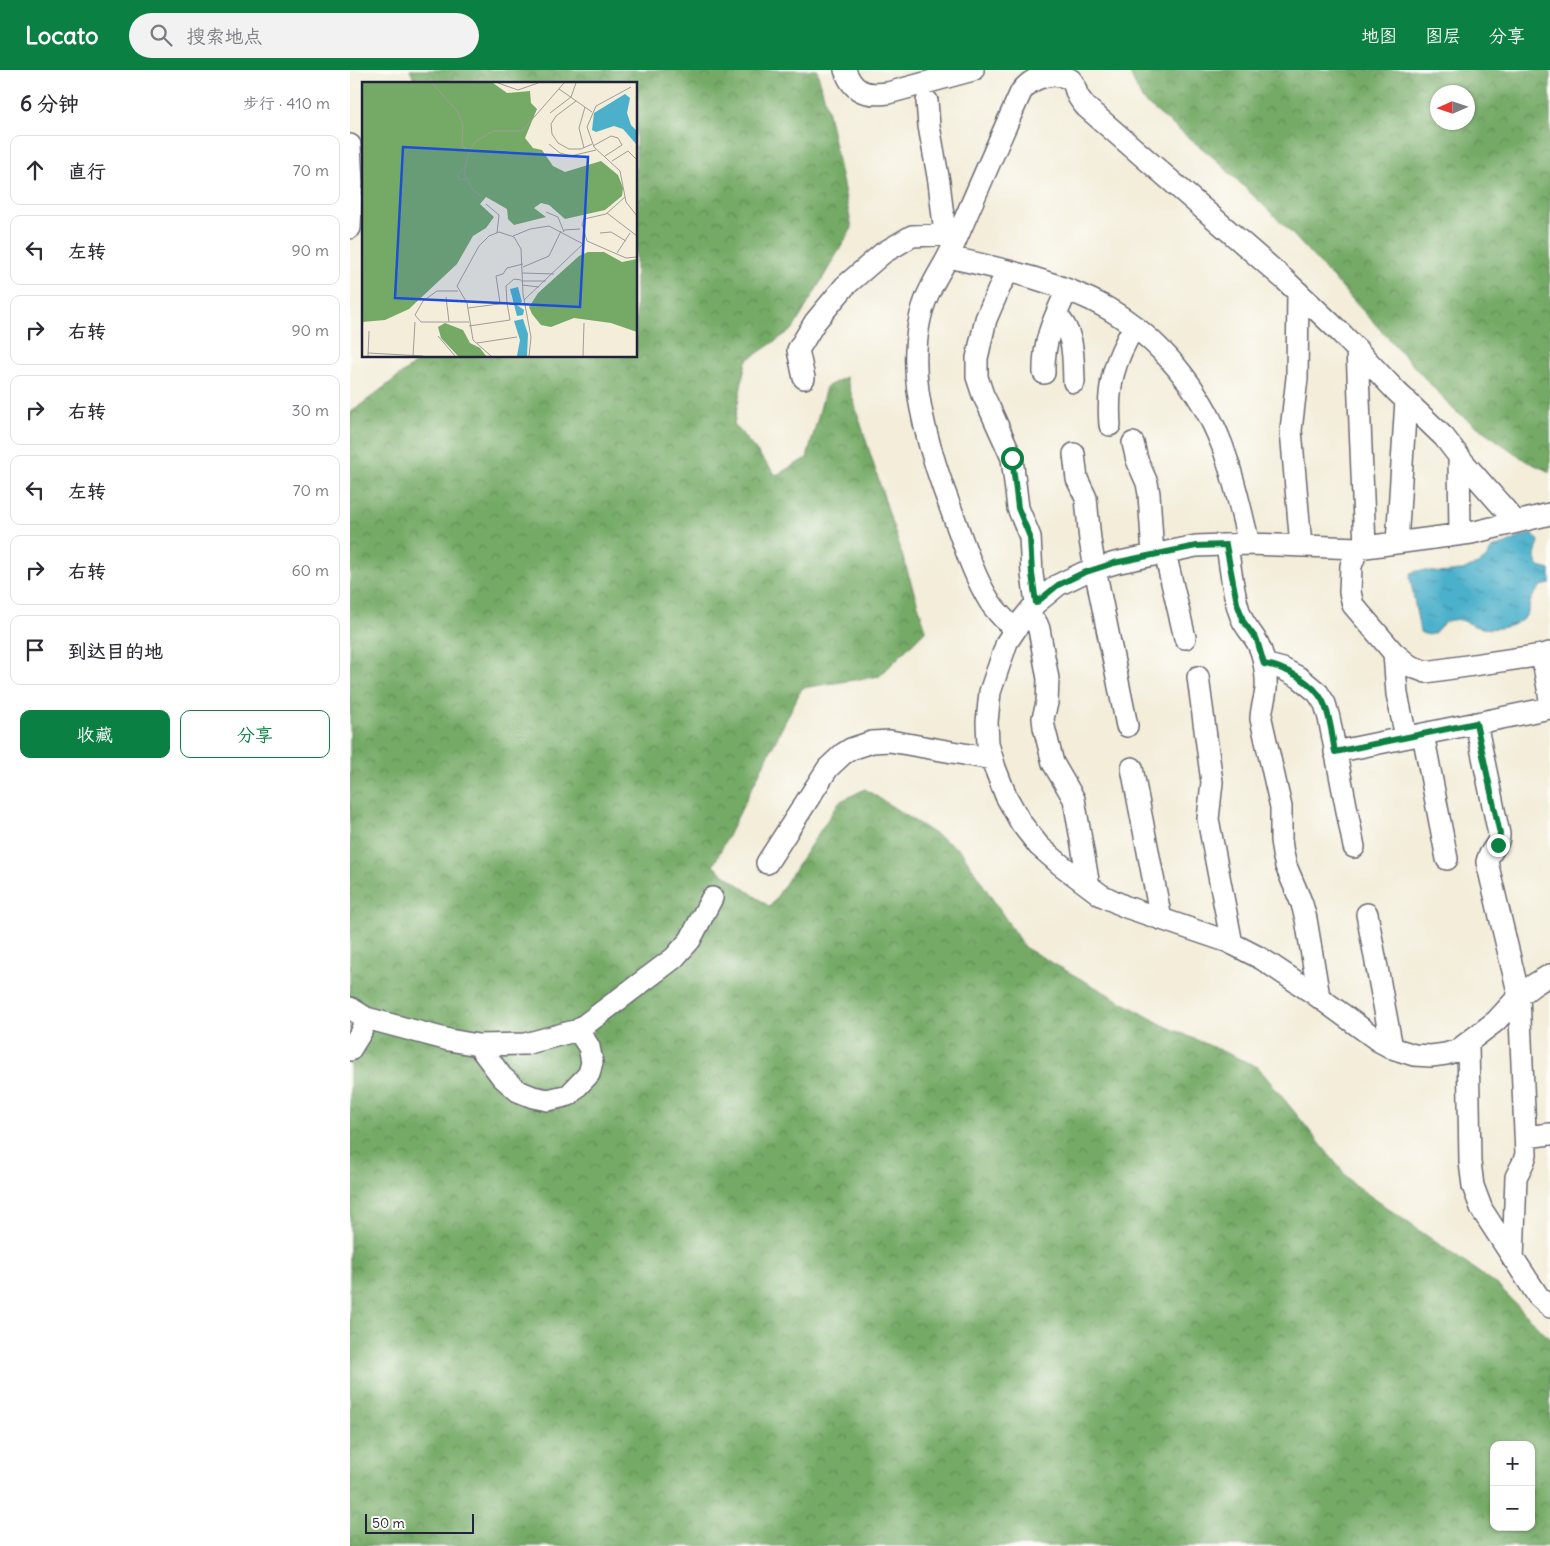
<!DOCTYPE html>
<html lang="zh">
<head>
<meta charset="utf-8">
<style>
  body { margin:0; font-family:Delius,"LXGW WenKai TC",sans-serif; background:#f2f2f3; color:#2b2b33 }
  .controls { position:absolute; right:15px; bottom:15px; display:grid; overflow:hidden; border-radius:10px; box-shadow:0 1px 4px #0004 }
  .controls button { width:45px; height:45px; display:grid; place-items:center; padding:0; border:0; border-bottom:1px solid #e1e1e2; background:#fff; color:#2b2b33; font:25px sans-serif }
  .compass { position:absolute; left:1080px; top:15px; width:45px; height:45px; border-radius:50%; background:#fff; box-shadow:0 1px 4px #0004; rotate:267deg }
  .scale { position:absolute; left:15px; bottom:12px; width:109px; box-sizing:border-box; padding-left:5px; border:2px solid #22223b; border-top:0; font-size:14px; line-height:18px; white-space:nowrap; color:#22223b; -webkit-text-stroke:4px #fdfcf7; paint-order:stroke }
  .stop { position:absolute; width:15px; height:15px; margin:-11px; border:4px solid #0b8043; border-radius:50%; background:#fff }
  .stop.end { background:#0b8043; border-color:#fff; box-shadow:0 1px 5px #0008 }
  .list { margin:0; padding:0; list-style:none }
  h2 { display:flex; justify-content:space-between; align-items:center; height:65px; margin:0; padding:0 20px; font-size:21px }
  h2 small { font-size:16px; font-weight:400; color:#7c7c81 }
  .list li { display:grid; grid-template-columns:32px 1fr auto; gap:15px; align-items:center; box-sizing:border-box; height:70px; margin:0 10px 10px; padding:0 10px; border:1px solid #e1e1e2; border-radius:10px }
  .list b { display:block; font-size:19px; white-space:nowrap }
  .list em { font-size:16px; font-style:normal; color:#7c7c81 }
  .actions { display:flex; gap:10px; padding:15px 20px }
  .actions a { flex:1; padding:11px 0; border:1px solid #0b8043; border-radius:10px; text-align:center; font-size:18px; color:#0b8043 }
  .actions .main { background:#0b8043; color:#fff }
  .icon { flex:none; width:28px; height:28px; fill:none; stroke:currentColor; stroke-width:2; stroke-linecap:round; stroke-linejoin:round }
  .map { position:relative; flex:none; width:1200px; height:1476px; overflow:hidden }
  header { display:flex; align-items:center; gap:30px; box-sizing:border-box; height:70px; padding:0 25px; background:#0b8043; color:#fff }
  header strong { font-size:24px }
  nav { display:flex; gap:28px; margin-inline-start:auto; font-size:18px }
  .search { width:350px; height:45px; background:#f2f2f3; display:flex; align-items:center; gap:12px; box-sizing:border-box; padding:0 18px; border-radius:28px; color:#7c7c81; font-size:19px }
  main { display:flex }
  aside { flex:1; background:#fff }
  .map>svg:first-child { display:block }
  .forest { fill:url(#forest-crowns); stroke:#4c6650; fill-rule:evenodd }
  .water { fill:url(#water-ripples); stroke:#376983 }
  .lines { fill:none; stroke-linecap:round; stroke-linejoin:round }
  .minor-casing { stroke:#6b6972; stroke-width:24 }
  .minor { stroke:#fff; stroke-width:21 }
  .route { stroke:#0b8043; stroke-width:6 }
  .inset-road { fill:none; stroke:#9f9c9a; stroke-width:1 }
  .view { fill:#1d4ed8; fill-opacity:0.15; stroke:#1d4ed8; stroke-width:2.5 }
  .inset-edge { fill:none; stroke:#22223b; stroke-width:2.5 }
</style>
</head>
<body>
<header>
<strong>Locato</strong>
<div class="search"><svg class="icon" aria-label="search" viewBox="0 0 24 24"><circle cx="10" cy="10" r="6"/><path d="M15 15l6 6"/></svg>搜索地点</div>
<nav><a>地图</a><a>图层</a><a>分享</a></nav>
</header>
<main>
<aside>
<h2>6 分钟<small>步行 · 410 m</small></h2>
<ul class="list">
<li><svg class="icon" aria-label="ahead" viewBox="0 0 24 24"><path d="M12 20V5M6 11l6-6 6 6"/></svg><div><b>直行</b></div><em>70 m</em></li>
<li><svg class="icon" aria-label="left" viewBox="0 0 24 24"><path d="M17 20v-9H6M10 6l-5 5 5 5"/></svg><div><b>左转</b></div><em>90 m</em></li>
<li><svg class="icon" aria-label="right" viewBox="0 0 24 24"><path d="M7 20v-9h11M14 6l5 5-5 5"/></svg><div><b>右转</b></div><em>90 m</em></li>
<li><svg class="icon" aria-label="right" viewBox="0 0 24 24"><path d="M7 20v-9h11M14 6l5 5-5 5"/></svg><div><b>右转</b></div><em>30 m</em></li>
<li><svg class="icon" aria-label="left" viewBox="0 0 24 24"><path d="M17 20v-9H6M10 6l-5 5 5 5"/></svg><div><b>左转</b></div><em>70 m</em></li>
<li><svg class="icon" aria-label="right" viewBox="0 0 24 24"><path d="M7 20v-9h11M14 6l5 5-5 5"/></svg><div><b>右转</b></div><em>60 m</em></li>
<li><svg class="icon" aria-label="arrive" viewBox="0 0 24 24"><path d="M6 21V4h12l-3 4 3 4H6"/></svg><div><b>到达目的地</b></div></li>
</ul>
<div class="actions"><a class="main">收藏</a><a>分享</a></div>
</aside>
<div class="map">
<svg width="1200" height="1476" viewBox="0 0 1200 1476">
  <defs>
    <pattern id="forest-crowns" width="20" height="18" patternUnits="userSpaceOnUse" patternTransform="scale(1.25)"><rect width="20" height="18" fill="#75aa66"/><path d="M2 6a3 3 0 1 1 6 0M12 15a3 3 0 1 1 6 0" fill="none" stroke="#608a55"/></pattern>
    <pattern id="water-ripples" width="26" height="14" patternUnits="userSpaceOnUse" patternTransform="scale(1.25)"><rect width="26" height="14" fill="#4cb0cb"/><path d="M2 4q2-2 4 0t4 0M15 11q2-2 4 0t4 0" fill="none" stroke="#3f8fa6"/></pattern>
  </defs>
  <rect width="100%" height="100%" fill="#fdfcf7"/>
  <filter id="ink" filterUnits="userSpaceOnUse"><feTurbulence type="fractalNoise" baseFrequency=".02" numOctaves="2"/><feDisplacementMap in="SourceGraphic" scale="10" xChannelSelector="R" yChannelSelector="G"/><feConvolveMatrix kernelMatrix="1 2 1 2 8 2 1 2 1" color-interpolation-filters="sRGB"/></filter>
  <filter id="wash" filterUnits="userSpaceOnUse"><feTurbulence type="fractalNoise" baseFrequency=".0096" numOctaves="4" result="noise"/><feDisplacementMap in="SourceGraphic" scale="20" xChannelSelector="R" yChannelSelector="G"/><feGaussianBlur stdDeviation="1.12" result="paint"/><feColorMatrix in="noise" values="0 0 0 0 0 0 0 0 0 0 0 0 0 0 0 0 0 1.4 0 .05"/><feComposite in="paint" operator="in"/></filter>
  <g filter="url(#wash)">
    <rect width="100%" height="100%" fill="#f3edd9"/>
    <!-- forest -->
    <path class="forest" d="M 60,0 L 467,0 L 477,38 L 502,158 L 443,259 L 396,291 L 384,354 L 426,405 L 457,388 L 476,317 L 496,307 L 576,560 L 530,606 L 452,618 L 363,796 L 420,837 L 489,732 L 515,719 L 611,781 L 674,877 L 811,954 L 908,997 L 1002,1113 L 1148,1216 L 1200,1269 L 1200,1476 L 0,1476 L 0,343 L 75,286 L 286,286 L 286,14 L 66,14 ZM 1144,1375 L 1181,1375 L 1181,1457 L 1144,1457 Z
      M 778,0 L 1200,0 L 1200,402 L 1176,391 L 1105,341 L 935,156 L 864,88 L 793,31 ZM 1088,22 L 1118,22 L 1118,52 L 1088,52 Z"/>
    <!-- water -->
    <path class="water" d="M 1181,464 L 1186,467 L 1189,471 C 1187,483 1181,485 1189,497 L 1200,500 L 1200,514 L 1191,516 C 1187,521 1183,526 1180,532 C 1179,537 1179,542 1175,547 C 1165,558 1141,561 1127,557 C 1118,554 1113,548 1102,550 C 1086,552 1088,572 1070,562 L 1060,507 L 1061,503 C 1069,499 1076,501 1084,502 C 1100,504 1121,500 1134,490 C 1138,487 1140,481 1143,477 C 1158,476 1167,466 1181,464 Z"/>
  </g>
  <g filter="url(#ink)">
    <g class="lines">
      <defs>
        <path id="minor" d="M 495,0 C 503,22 515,26 538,23 L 623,0
          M 577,31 L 579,56 L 589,112 L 595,164
          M 0,75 L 2,113 L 0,158
          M 598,187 C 652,199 709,211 757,238 C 810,269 850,318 872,375 C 884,407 891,441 899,474
          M 659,201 L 651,214 L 636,249 L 627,288 L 627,307 L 633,325 L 639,337 L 662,388 L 668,438 L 680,467 L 682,504 L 686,533
          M 948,222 L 947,308 L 941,360 L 951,476
          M 706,245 C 725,262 723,288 724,312
          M 1007,279 L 1015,477
          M 694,303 C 693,270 704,249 717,220
          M 454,308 L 448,280 L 465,252 L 495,216 L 533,183 L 562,166 L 608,164
          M 760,355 C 757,315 764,291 784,257
          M 783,373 L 787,390 L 797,413 L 799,424 L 803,485
          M 724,384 L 727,409 L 736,428 L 740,470 L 745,499 L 777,656
          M 1109,387 L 1110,464
          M 1200,444 L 1121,463 L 1008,478 L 899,474 L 846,476 L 765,493 L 733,503 L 708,515 L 686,533 L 669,554 L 657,572 L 640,622 L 637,652 L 638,674 L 645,698 L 656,726 L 671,753 L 689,776 L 711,795 L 751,825 L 776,837 L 879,872 L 912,889 L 963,923 L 1029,971 L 1042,978 L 1064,985 L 1081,986 L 1096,984 L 1108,980 L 1146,951 L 1169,926 L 1185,914 L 1200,905
          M 1047,473 L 1056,330
          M 877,475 C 880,495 884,534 893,551 C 901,565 909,570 913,588 C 915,598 917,609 916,619 C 915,629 911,639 911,649 L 931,737 L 931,770 L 933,784 L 936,796 L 952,834 L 956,849 L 969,927
          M 1008,478 L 1001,496 L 1000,522 L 1003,535 L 1044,583 L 1060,596 L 1076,602 L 1192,585
          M 815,483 L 835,568
          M 676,546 L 687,554 L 689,559 L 698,609 L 697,633 L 693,648 L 694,657 L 703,693 L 724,729 L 739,816
          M 665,560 C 656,551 647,543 640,532 C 624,507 612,469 602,442 C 584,395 563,330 566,280 C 567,259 571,237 581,218 C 587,205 595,194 601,181 C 624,128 647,75 671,22 C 681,7 705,0 721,10 C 725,14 725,19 727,24 C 729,29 733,33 736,37 L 934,209 L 992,264 L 1046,321 L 1094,367 L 1114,393 L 1166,452
          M 1044,583 L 1047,624 L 1056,667
          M 1200,583 L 1192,585 L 1200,629
          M 914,594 L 933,599 L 950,608 L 968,623 L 975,634 L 979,648 L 1004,777
          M 848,607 L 862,712 L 858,749 L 882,874
          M 1126,653 L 1149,764 C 1150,776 1139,780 1137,792 L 1169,926 L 1176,1084 L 1174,1091 L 1166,1107 L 1163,1189
          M 1073,664 L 1097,789
          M 985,682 L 1200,638
          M 782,698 L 811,849
          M 417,793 L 478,698 L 493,684 L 501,679 L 522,672 L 540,671 L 642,689
          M 1017,844 L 1042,978
          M 0,938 L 16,948 L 99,970 L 128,975 L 175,974 L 228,960 L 324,888 L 340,870 L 362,828
          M 1118,973 L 1120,1092 L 1123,1116 L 1132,1140 L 1188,1226 L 1200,1237
          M 128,975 L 152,1007 L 168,1021 L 183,1027 L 198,1030 L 219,1025 L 239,1004 L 242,992 L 239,977 L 228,960
          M 0,980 L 11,962 L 16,948
          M 1176,1067 L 1200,1064"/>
      </defs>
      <!-- minor casing -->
      <use href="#minor" class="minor-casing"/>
      <!-- minor -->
      <use href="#minor" class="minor"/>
    </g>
  </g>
  <g class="lines" filter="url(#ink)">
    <!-- route -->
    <path class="route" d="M 662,388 L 668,438 L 680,467 L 682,504 L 686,533 L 708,515 L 733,503 L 764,493 L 846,476 L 876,475 L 887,533 L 891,544 L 893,551 L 907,570 L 914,594 C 920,595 926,596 932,599 C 949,605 969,619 975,636 C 981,650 982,666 985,682 L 1126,653 L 1150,764 L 1148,775"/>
  </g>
  <!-- overview -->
  <g transform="translate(12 12)">
    <rect width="275" height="275" fill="#f3edd9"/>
    <path d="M 0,1 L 131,1 L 145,11 L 168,9 L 169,21 L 175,27 L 163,56 L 171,66 L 180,68 L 191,84 L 203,90 L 239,79 L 256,93 L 261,106 L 260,114 L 243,128 L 203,137 L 187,123 L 179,121 L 172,126 L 184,135 L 152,143 L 146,137 L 145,127 L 124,115 L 118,122 L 132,135 L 124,146 L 111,154 L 95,182 L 47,227 L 23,238 L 0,240 ZM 226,170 L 242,170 L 260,180 L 275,177 L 275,250 L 249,241 L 212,236 L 189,245 L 179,243 L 170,232 L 167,225 L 176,211 L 217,174 ZM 83,241 L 101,248 L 108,261 L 118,266 L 124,274 L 96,274 L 79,256 L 76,245 Z" fill="#75aa66"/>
    <path d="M 263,12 L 268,16 L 265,31 L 269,43 L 275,49 L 275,63 L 261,47 L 252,44 L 234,50 L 230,48 L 232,31 ZM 156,205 L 160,220 L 155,223 L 162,228 L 161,233 L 155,234 L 148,207 ZM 161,237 L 166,252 L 165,274 L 155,274 L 158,258 L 152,239 Z" fill="#4cb0cb"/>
    <path class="inset-road" d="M 70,1 L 96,30 L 101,43 L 100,63 L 107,70M 136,1 L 156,8 L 176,1M 269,5 L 234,24 L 225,45 L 232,65 L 258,89 L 264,120 L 275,134M 197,7 L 230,30M 214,19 L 194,34 L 189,42 L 190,52 L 196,61 L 207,67 L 219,67 L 230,62M 188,31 L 209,15 L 214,1M 187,62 L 198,71 L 209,74 L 234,68M 231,64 L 249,54 L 256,56 L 260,63 L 243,74M 222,66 L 217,46 L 223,25M 250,79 L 266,69 L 275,78M 103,84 L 95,93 L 98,98 L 104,97M 120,115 L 110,107 L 102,90 L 107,70 L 114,59 L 131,49 L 160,49 L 202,1M 263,115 L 244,132 L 222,137 L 220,142 L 225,159 L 264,176 L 275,175M 124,122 L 137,133 L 135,151M 184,130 L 196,135 L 202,150M 245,131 L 275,154M 202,148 L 218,147M 238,151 L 249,150 L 264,159M 151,154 L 168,147 L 187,144 L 221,162 L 162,218M 255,171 L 268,151M 161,185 L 187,174 L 199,149M 160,191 L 192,192M 159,199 L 184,199M 160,203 L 177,205M 96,209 L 75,209 L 61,219 L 53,233 L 59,240 L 107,240M 84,215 L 87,240M 138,221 L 134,194 L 141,192 L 145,186 L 161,182M 145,221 L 144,204 L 152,197 L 159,198M 106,226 L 145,221 L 148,238 L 107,244M 76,254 L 93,274M 115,261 L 155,255M 6,271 L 61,274M 6,274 L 7,249M 51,274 L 53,240M 129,274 L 111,258 L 105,221 L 95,204 L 117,164 L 127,154 L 137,150 L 152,155 L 159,167 L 161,212 L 169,255 L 167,274M 221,274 L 222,241"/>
    <path class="view" d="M 41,65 L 226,75 L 218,225 L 33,216 Z"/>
    <rect width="275" height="275" class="inset-edge"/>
  </g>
</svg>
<div class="controls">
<button>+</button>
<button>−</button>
</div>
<svg class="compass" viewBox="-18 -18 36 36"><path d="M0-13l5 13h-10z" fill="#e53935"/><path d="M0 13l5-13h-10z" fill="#7c7c81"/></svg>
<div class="scale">50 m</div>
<div class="stop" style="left:662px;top:388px"></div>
<div class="stop end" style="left:1148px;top:775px"></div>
</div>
</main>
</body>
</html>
